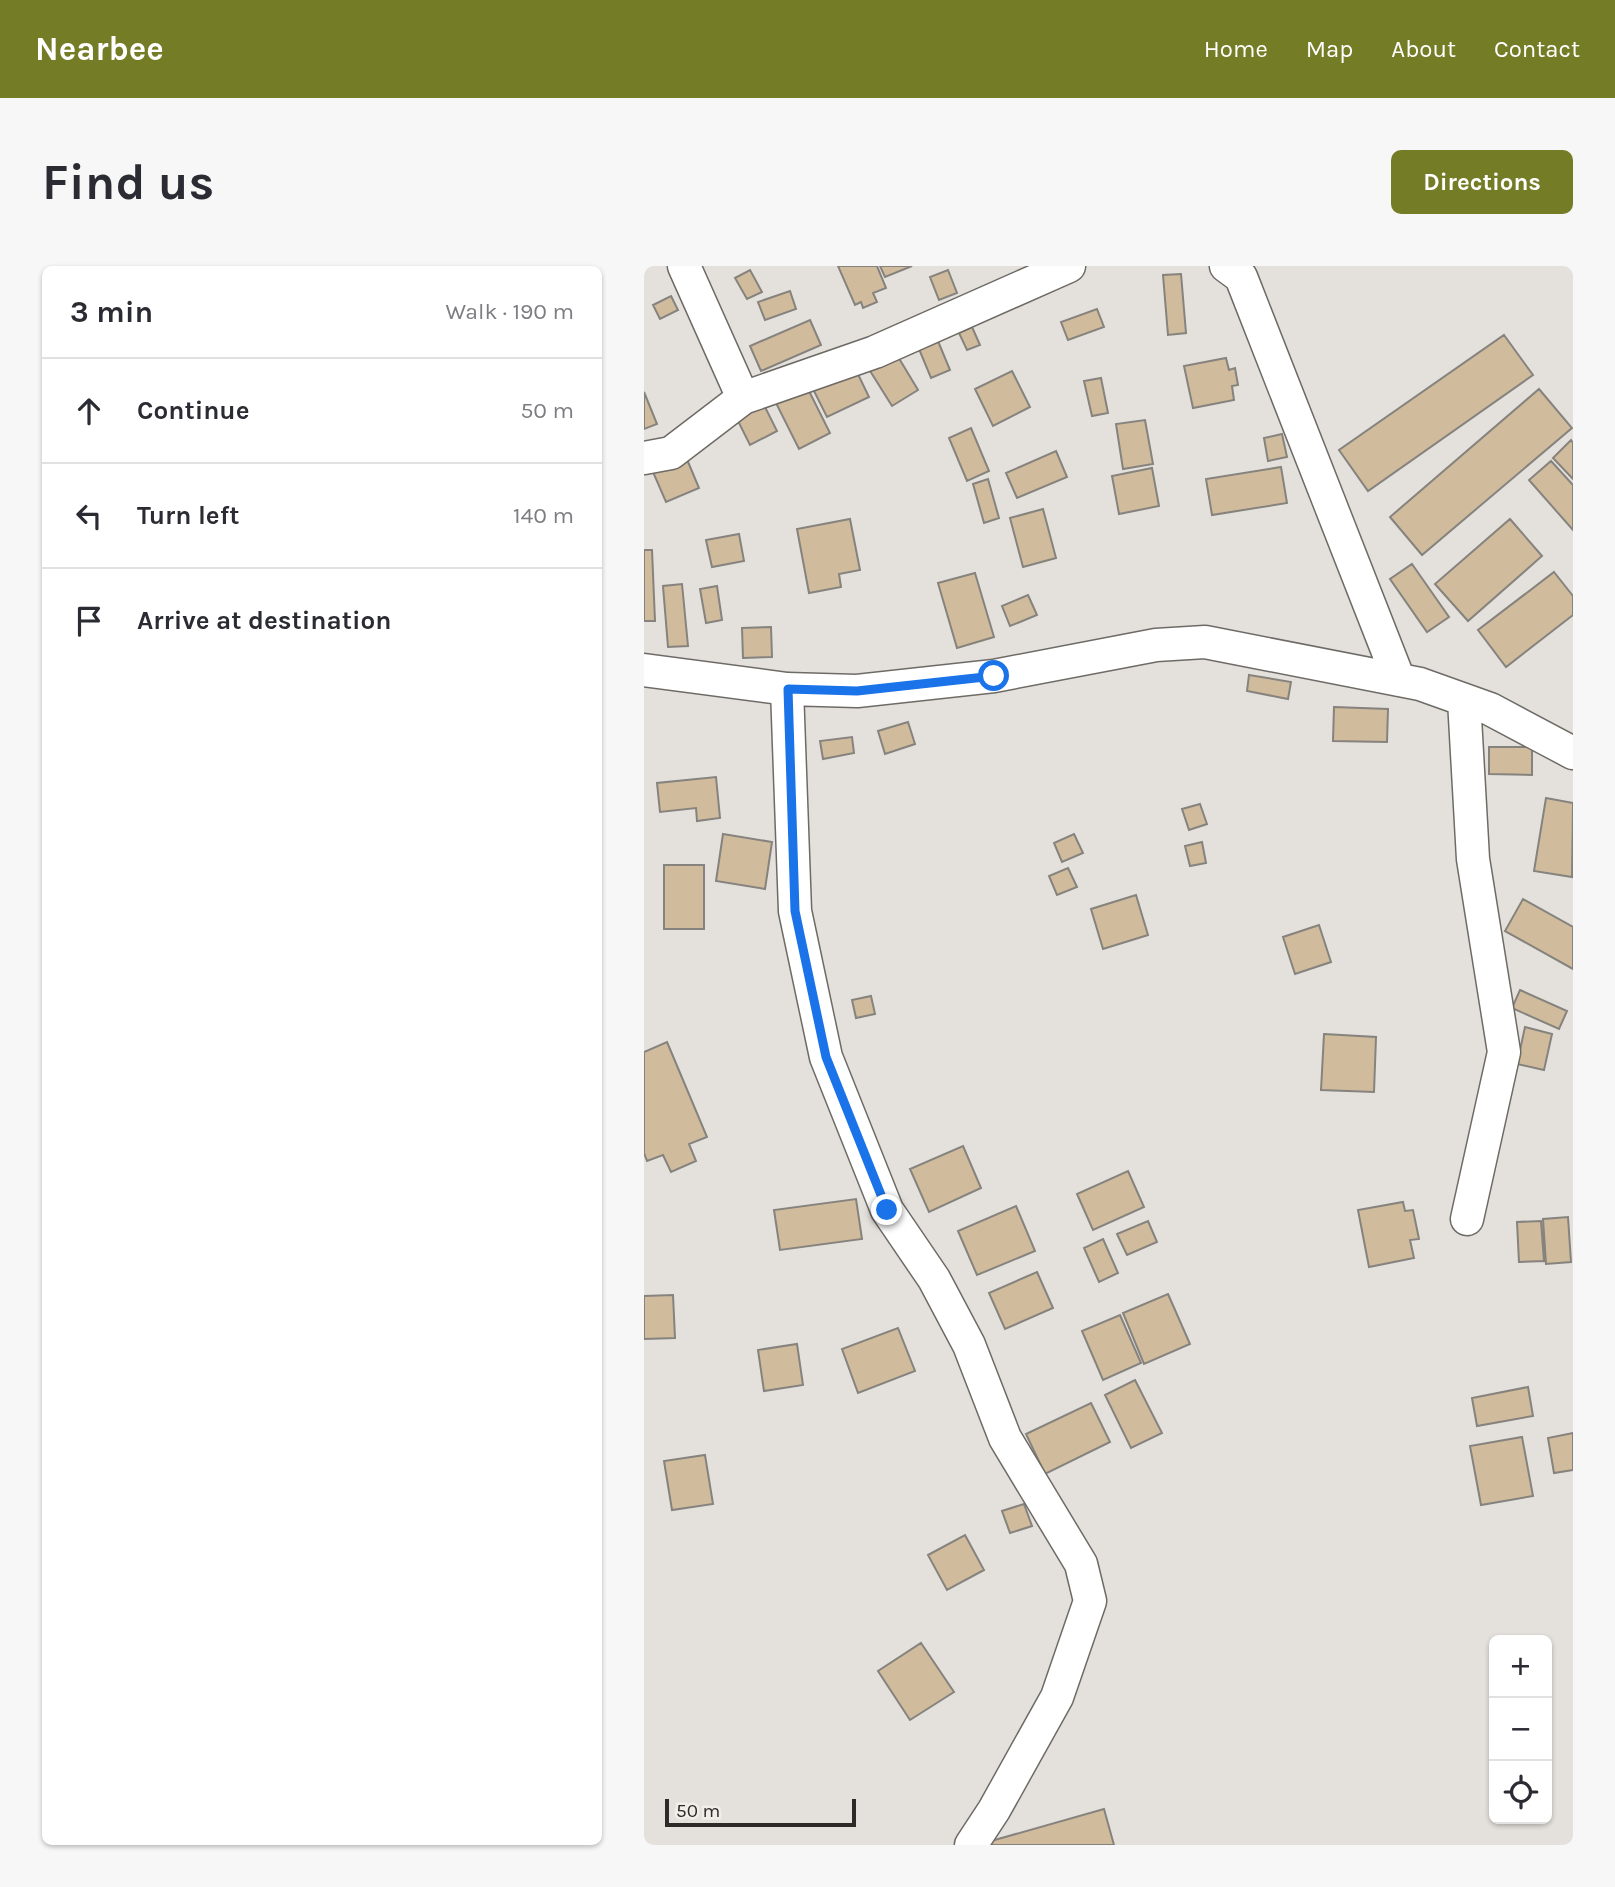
<!DOCTYPE html>
<html lang="en">
<head>
<meta charset="utf-8">
<style>
  body { margin:0; font-family:Karla,sans-serif; background:#f7f7f7; color:#2b2b33 }
  .controls { position:absolute; right:21px; bottom:21px; display:grid; overflow:hidden; border-radius:10px; box-shadow:0 2px 5px #0004 }
  .controls button { width:63px; height:63px; display:grid; place-items:center; padding:0; border:0; border-bottom:2px solid #e1e1e2; background:#fff; color:#2b2b33; font:35px sans-serif }
  .scale { position:absolute; left:21px; bottom:18px; width:191px; box-sizing:border-box; padding-left:7px; border:4px solid #2c2b29; border-top:0; font-size:19px; line-height:24px; white-space:nowrap; color:#2c2b29; -webkit-text-stroke:5px #f1eee9; paint-order:stroke }
  .stop { position:absolute; width:21px; height:21px; margin:-16px; border:5px solid #1a73e8; border-radius:50%; background:#fff }
  .stop.end { background:#1a73e8; border-color:#fff; box-shadow:0 2px 7px #0008 }
  .list { margin:0; padding:0; list-style:none }
  h2 { display:flex; justify-content:space-between; align-items:center; height:91px; margin:0; padding:0 28px; font-size:30px }
  h2 small { font-size:23px; font-weight:400; color:#7c7c81 }
  .list li { display:grid; grid-template-columns:46px 1fr auto; gap:21px; align-items:center; box-sizing:border-box; height:105px; padding:0 28px; border-top:2px solid #e1e1e2 }
  .list b { display:block; font-size:26px; white-space:nowrap }
  .list em { font-size:23px; font-style:normal; color:#7c7c81 }
  .icon { flex:none; width:38px; height:38px; fill:none; stroke:currentColor; stroke-width:2; stroke-linecap:round; stroke-linejoin:round }
  .map { position:relative; flex:none; width:929px; height:1579px; overflow:hidden; border-radius:10px }
  header { display:flex; align-items:center; gap:42px; box-sizing:border-box; height:98px; padding:0 35px; background:#757c26; color:#fff }
  header strong { font-size:33px }
  nav { display:flex; gap:38px; margin-inline-start:auto; font-size:24px }
  .intro { display:flex; align-items:center; justify-content:space-between; box-sizing:border-box; height:168px; padding:0 42px }
  h1 { margin:0; font-size:49px }
  .button { padding:18px 32px; border-radius:10px; background:#757c26; color:#fff; font-size:24px; font-weight:700 }
  main { display:flex; gap:42px; padding:0 42px }
  aside { flex:1; background:#fff; border-radius:10px; box-shadow:0 2px 5px #0004 }
  .map>svg:first-child { display:block }
  .building { fill:#d0bc9d; stroke:#86837e; stroke-width:2 }
  .lines { fill:none; stroke-linecap:round; stroke-linejoin:round }
  .minor-casing { stroke:#6e6b66; stroke-width:35 }
  .minor { stroke:#fff; stroke-width:32 }
  .route { stroke:#1a73e8; stroke-width:9 }
</style>
</head>
<body>
<header>
<strong>Nearbee</strong>
<nav><a>Home</a><a>Map</a><a>About</a><a>Contact</a></nav>
</header>
<div class="intro"><h1>Find us</h1><a class="button">Directions</a></div>
<main>
<aside>
<h2>3 min<small>Walk · 190 m</small></h2>
<ul class="list">
<li><svg class="icon" aria-label="ahead" viewBox="0 0 24 24"><path d="M12 20V5M6 11l6-6 6 6"/></svg><div><b>Continue</b></div><em>50 m</em></li>
<li><svg class="icon" aria-label="left" viewBox="0 0 24 24"><path d="M17 20v-9H6M10 6l-5 5 5 5"/></svg><div><b>Turn left</b></div><em>140 m</em></li>
<li><svg class="icon" aria-label="arrive" viewBox="0 0 24 24"><path d="M6 21V4h12l-3 4 3 4H6"/></svg><div><b>Arrive at destination</b></div></li>
</ul>
</aside>
<div class="map">
<svg width="929" height="1579" viewBox="0 0 929 1579">
  <rect width="100%" height="100%" fill="#e4e1dc"/>
  <!-- building -->
  <path class="building" d="M 194,0 L 233,0 L 242,22 L 229,27 L 233,36 L 219,42 L 217,36 L 211,39 Z
    M 236,0 L 268,0 L 241,11 Z
    M 106,4 L 118,26 L 103,33 L 91,12 Z
    M 304,4 L 313,27 L 295,34 L 286,11 Z
    M 537,8 L 542,67 L 524,69 L 519,9 Z
    M 146,25 L 152,43 L 121,54 L 114,36 Z
    M 27,30 L 34,44 L 16,53 L 9,39 Z
    M 453,43 L 460,61 L 424,74 L 417,56 Z
    M 166,54 L 177,79 L 117,105 L 106,80 Z
    M 328,61 L 336,79 L 323,84 L 315,67 Z
    M 289,63 L 306,104 L 287,112 L 270,71 Z
    M 860,69 L 889,109 L 724,225 L 695,184 Z
    M 250,84 L 274,124 L 248,140 L 223,100 Z
    M 582,92 L 585,104 L 591,102 L 594,119 L 588,120 L 590,134 L 549,142 L 540,100 Z
    M 211,102 L 225,131 L 183,151 L 169,123 Z
    M 368,105 L 386,141 L 349,160 L 331,123 Z
    M 457,112 L 464,147 L 448,150 L 440,115 Z
    M 163,121 L 186,167 L 155,183 L 132,137 Z
    M 895,123 L 928,162 L 778,289 L 746,251 Z
    M 0,126 L 13,158 L 0,163 Z
    M 118,135 L 133,165 L 106,179 L 91,149 Z
    M 501,154 L 509,198 L 479,203 L 472,158 Z
    M 327,162 L 345,205 L 323,215 L 305,172 Z
    M 638,168 L 643,191 L 624,195 L 620,172 Z
    M 927,174 L 929,177 L 929,213 L 909,192 Z
    M 412,185 L 423,211 L 373,232 L 362,207 Z
    M 42,191 L 55,222 L 22,236 L 9,206 Z
    M 907,195 L 929,219 L 929,264 L 885,214 Z
    M 637,201 L 643,237 L 568,249 L 562,213 Z
    M 508,202 L 515,240 L 475,248 L 468,210 Z
    M 344,213 L 355,252 L 340,257 L 329,218 Z
    M 399,243 L 412,292 L 379,301 L 366,252 Z
    M 206,253 L 216,304 L 195,308 L 197,321 L 165,327 L 153,263 Z
    M 866,253 L 898,290 L 824,355 L 791,318 Z
    M 95,268 L 100,295 L 68,301 L 62,274 Z
    M 0,284 L 8,284 L 11,355 L 0,355 Z
    M 768,298 L 805,351 L 783,366 L 746,313 Z
    M 910,306 L 929,330 L 929,349 L 862,401 L 834,364 Z
    M 331,307 L 350,371 L 313,382 L 294,317 Z
    M 38,318 L 44,380 L 24,381 L 19,320 Z
    M 73,320 L 78,354 L 62,357 L 56,323 Z
    M 384,329 L 393,349 L 366,360 L 358,340 Z
    M 127,361 L 128,391 L 99,392 L 98,362 Z
    M 605,409 L 647,416 L 644,433 L 603,425 Z
    M 690,441 L 744,443 L 743,476 L 689,475 Z
    M 264,456 L 271,478 L 241,488 L 234,465 Z
    M 208,471 L 210,487 L 179,493 L 176,475 Z
    M 845,481 L 888,481 L 888,509 L 845,508 Z
    M 72,511 L 76,552 L 53,555 L 52,542 L 16,546 L 13,517 Z
    M 902,532 L 929,537 L 928,611 L 890,605 Z
    M 556,538 L 563,558 L 545,564 L 538,543 Z
    M 79,568 L 128,576 L 121,623 L 72,615 Z
    M 430,568 L 439,587 L 418,596 L 410,577 Z
    M 558,576 L 562,597 L 546,600 L 541,580 Z
    M 20,599 L 60,599 L 60,663 L 20,663 Z
    M 424,602 L 433,621 L 413,629 L 405,610 Z
    M 492,629 L 504,669 L 459,683 L 447,643 Z
    M 879,633 L 929,661 L 929,703 L 861,665 Z
    M 675,659 L 687,696 L 651,708 L 639,671 Z
    M 876,724 L 923,745 L 915,763 L 868,742 Z
    M 227,730 L 231,748 L 212,752 L 208,734 Z
    M 881,761 L 908,768 L 900,804 L 873,798 Z
    M 680,768 L 732,771 L 730,826 L 677,824 Z
    M 23,776 L 63,871 L 45,878 L 52,895 L 27,906 L 19,889 L 3,895 L 0,887 L 0,786 Z
    M 319,880 L 337,922 L 285,946 L 266,903 Z
    M 484,905 L 500,941 L 449,964 L 433,928 Z
    M 212,933 L 218,973 L 136,984 L 130,944 Z
    M 759,936 L 761,945 L 769,944 L 775,973 L 766,974 L 770,992 L 725,1001 L 714,944 Z
    M 372,940 L 391,985 L 333,1009 L 314,965 Z
    M 924,951 L 927,996 L 902,998 L 899,953 Z
    M 504,955 L 513,976 L 483,989 L 473,968 Z
    M 897,955 L 900,995 L 875,996 L 873,956 Z
    M 459,973 L 474,1007 L 455,1016 L 440,982 Z
    M 393,1006 L 409,1042 L 361,1063 L 345,1027 Z
    M 524,1028 L 546,1078 L 500,1098 L 479,1047 Z
    M 29,1029 L 31,1072 L 0,1073 L 0,1030 Z
    M 476,1049 L 497,1097 L 459,1114 L 438,1065 Z
    M 254,1062 L 271,1105 L 214,1127 L 198,1083 Z
    M 153,1078 L 159,1119 L 120,1125 L 114,1084 Z
    M 491,1114 L 518,1167 L 487,1182 L 461,1129 Z
    M 884,1121 L 889,1150 L 833,1160 L 828,1132 Z
    M 447,1137 L 466,1176 L 401,1208 L 382,1168 Z
    M 929,1167 L 929,1204 L 910,1207 L 904,1172 Z
    M 878,1171 L 889,1230 L 837,1239 L 826,1180 Z
    M 61,1189 L 69,1238 L 28,1244 L 20,1195 Z
    M 380,1238 L 388,1260 L 366,1267 L 358,1245 Z
    M 321,1269 L 340,1304 L 303,1324 L 284,1289 Z
    M 277,1377 L 310,1426 L 266,1454 L 234,1405 Z
    M 460,1543 L 470,1579 L 333,1579 Z"/>
  <g class="lines">
    <defs>
      <path id="minor" d="M 40,0 L 99,132
        M 582,0 L 597,11 L 755,414
        M 0,192 L 27,187 L 99,132 L 231,86 L 425,0
        M 0,404 L 143,423 L 213,425 L 350,410 L 512,379 L 561,376 L 776,418 L 846,443 L 929,487
        M 143,423 L 151,645 L 182,791 L 243,944 L 290,1013 L 325,1079 L 361,1172 L 437,1298 L 446,1335 L 413,1431 L 350,1544 L 327,1579
        M 820,434 L 829,593 L 860,786 L 823,953"/>
    </defs>
    <!-- minor casing -->
    <use href="#minor" class="minor-casing"/>
    <!-- minor -->
    <use href="#minor" class="minor"/>
  </g>
  <g class="lines">
    <!-- route -->
    <path class="route" d="M 243,944 L 182,791 L 151,645 L 144,423 L 213,425 L 350,410"/>
  </g>
</svg>
<div class="controls">
<button>+</button>
<button>−</button>
<button><svg class="icon" aria-label="locate" viewBox="0 0 24 24"><circle cx="12" cy="12" r="6"/><path d="M12 2v4M12 18v4M2 12h4M18 12h4"/></svg></button>
</div>
<div class="scale">50 m</div>
<div class="stop" style="left:350px;top:410px"></div>
<div class="stop end" style="left:243px;top:944px"></div>
</div>
</main>
</body>
</html>
